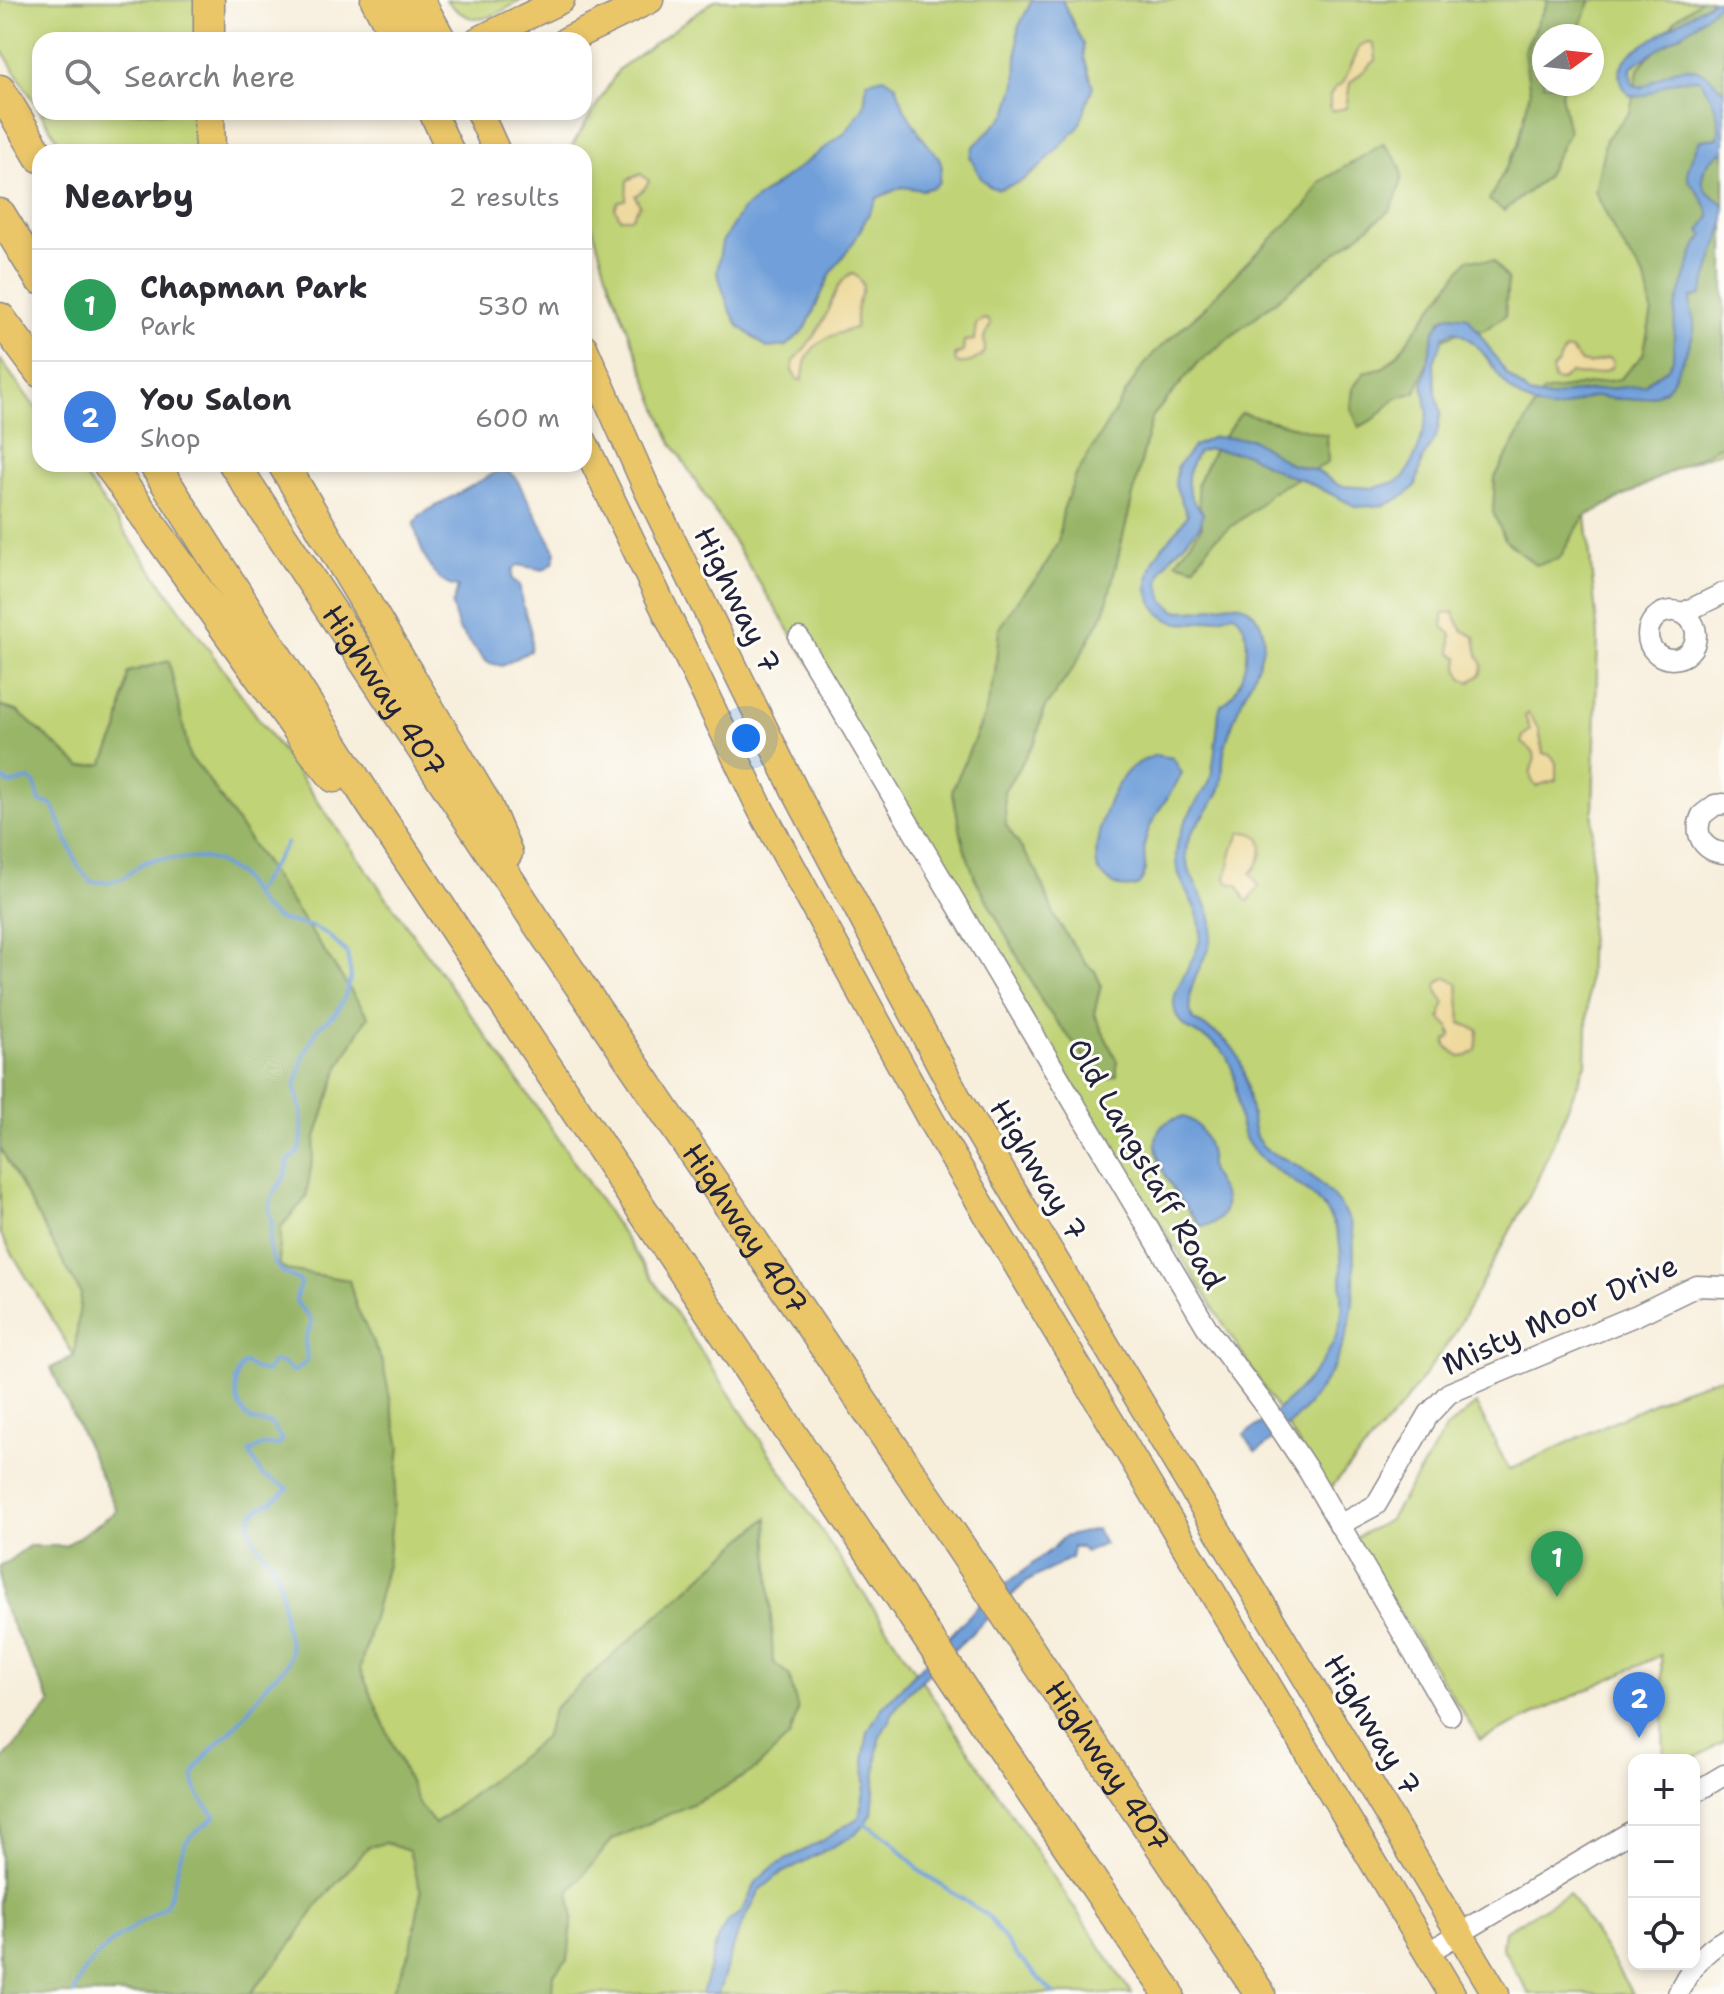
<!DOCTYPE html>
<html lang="en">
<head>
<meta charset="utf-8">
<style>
  body { margin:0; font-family:"Shantell Sans",sans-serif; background:#f2f2f3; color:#2b2b33 }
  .controls { position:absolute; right:24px; bottom:24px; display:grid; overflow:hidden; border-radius:16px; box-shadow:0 4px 12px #0003 }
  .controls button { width:72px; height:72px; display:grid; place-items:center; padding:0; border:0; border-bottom:2px solid #e1e1e2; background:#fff; color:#2b2b33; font:40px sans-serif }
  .compass { position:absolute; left:1532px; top:24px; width:72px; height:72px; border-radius:50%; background:#fff; box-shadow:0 4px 12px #0003; rotate:75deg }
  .you { position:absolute; left:746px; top:738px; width:28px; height:28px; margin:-20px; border:6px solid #fff; border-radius:50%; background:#1a73e8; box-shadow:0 0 0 12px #1a73e833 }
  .badge { display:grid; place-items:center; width:52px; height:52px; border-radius:50%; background:#1a73e8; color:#fff; font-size:26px; font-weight:700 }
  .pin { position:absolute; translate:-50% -66px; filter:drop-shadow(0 2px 4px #0008) }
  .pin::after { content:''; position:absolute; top:42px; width:28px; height:24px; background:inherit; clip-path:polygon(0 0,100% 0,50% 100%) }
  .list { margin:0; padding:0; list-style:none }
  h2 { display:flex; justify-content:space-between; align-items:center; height:104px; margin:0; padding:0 32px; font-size:34px }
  h2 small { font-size:26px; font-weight:400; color:#7c7c81 }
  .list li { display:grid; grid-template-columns:52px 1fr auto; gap:24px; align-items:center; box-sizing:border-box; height:112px; padding:0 32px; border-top:2px solid #e1e1e2 }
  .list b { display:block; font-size:30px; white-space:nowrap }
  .list p { margin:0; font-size:26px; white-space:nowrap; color:#7c7c81 }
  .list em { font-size:26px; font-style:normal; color:#7c7c81 }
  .icon { flex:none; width:44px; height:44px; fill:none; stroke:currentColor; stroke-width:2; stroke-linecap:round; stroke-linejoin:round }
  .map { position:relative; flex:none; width:1724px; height:1994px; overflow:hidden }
  .search { position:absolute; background:#fff; box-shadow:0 4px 12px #0003; left:32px; top:32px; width:560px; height:88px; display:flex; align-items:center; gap:20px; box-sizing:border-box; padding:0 28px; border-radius:24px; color:#7c7c81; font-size:30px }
  .panel { position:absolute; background:#fff; box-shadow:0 4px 12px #0003; left:32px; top:144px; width:560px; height:328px; border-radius:24px }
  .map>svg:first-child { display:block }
  .green { fill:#c0d376; stroke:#717a58; stroke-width:2; fill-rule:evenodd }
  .forest { fill:#98b567; stroke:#5d6c51; stroke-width:2 }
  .sand { fill:#eeda9e; stroke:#887e6c; stroke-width:2 }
  .water { fill:#709fd9; stroke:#49608a; stroke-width:2 }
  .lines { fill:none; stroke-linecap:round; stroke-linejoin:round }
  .stream { stroke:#709fd9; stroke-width:4 }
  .minor-casing { stroke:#8c888b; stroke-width:23 }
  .major-casing { stroke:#8c888b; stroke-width:29 }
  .highway-casing { stroke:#8c888b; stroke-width:33 }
  .minor { stroke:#fff; stroke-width:20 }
  .major { stroke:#eac669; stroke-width:26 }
  .highway { stroke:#eac669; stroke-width:30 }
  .labels { text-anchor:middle; stroke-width:6; stroke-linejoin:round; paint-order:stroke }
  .street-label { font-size:30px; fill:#22223b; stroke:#fdfcf7 }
</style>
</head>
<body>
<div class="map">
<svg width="1724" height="1994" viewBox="0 0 1724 1994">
  <rect width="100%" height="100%" fill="#fdfcf7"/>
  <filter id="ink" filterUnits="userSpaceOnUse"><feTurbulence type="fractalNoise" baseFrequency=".0125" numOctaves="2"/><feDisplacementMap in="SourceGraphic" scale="16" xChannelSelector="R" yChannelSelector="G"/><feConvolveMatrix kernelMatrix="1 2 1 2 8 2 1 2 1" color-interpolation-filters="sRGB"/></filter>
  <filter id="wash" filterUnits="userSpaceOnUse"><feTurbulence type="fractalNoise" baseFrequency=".006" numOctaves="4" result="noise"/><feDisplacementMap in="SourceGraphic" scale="32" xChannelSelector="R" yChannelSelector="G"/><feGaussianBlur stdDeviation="1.8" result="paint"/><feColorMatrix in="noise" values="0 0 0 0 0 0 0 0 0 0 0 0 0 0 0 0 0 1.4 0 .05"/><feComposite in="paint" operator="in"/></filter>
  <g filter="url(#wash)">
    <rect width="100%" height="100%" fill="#f7eedb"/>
    <!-- green -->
    <path class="green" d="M 0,0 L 197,0 L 197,40 L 40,40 L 40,112 L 196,112 L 196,152 L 65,152 L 0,47 Z
      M 446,0 L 522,0 C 490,18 474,31 446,0 Z
      M 715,0 L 1724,0 L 1724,450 L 1612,491 L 1584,495 L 1598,636 L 1586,1064 L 1536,1183 L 1453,1336 L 1402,1406 L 1328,1491 L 670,440 L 606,273 L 584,198 L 584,152 L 571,152 L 570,149 L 619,69 ZM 1544,36 L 1592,36 L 1592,84 L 1544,84 Z
      M 0,359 L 40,414 L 40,464 L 76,464 L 544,1117 L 1132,1994 L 0,1994 L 244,1530 L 82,1296 L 74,1356 L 0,1233 Z
      M 1717,1378 L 1724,1378 L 1724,1741 L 1692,1760 L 1664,1760 L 1661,1655 L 1480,1740 L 1353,1539 L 1389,1520 L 1447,1428 L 1476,1404 L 1509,1470 L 1681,1390 Z
      M 1569,1893 L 1633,1994 L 1529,1994 L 1502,1947 L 1504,1931 Z"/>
    <!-- forest -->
    <path class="forest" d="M 1548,0 L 1591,0 L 1576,36 L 1544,36 L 1544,84 L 1563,84 L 1561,94 L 1569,132 L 1546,177 L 1504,211 L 1489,200 L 1518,145 L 1530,92 L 1524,51 Z
      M 1701,0 L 1724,0 L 1724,444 L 1584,517 L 1559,559 L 1535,565 L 1505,540 L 1493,512 L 1495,477 L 1543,392 L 1620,379 L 1643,355 L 1652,311 L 1645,279 L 1617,237 L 1595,191 L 1606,139 L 1630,112 L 1638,70 L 1677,18 Z
      M 1383,144 C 1409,169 1405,179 1390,210 L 1199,362 L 1152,417 L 1105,611 L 1074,667 L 1044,709 L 1036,740 L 1004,791 L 1006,825 L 1037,872 L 1056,919 L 1086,964 L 1095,971 L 1101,985 L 1094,1014 L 1117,1061 L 1117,1075 L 1095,1083 L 1081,1052 L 1045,1007 L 975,878 L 964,847 L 952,791 L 985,714 L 995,674 L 999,628 L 1018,599 L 1042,572 L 1058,542 L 1063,510 L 1076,475 L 1138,373 L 1154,353 L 1201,311 L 1246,263 L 1307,205 L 1320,182 Z
      M 1468,259 L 1493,261 L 1508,279 L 1505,316 L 1483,331 L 1464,330 L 1434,343 L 1416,392 L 1394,399 L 1376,418 L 1359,427 L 1351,408 L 1353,388 L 1365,372 L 1384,367 L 1397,355 Z
      M 1241,413 L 1327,435 L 1328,463 L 1271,492 L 1257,507 L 1215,539 L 1194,567 L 1176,562 L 1202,527 L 1197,484 L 1212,453 Z
      M 169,661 L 190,758 L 201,769 L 368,1016 L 339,1067 L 316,1137 L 306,1198 L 281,1227 L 279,1264 L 286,1270 L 349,1280 L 356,1306 L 383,1364 L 400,1447 L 387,1564 L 360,1669 L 419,1805 L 435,1824 L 544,1738 L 554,1709 L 565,1698 L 767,1518 L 773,1662 L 789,1675 L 798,1710 L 790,1736 L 756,1769 L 710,1796 L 613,1839 L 569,1892 L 573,1913 L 568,1959 L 553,1975 L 552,1994 L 391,1994 L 411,1949 L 421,1892 L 409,1851 L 385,1843 L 368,1847 L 315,1908 L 294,1941 L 250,1994 L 0,1994 L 0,1763 L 51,1703 L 0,1600 L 0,1567 L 29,1546 L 65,1546 L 117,1511 L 51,1368 L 74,1356 L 81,1294 L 0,1148 L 0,706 L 17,711 L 81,767 L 103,764 L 118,731 L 128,672 Z"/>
    <!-- sand -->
    <path class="sand" d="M 1367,42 L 1374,44 L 1376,60 L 1350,83 L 1346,108 L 1332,111 L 1330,109 L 1330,95 L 1335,88 L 1343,83 L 1360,46 Z
      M 641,174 L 649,181 L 644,189 L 635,196 L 640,205 L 631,218 L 620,218 L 615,208 L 618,202 L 626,199 L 627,180 Z
      M 852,273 C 871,286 860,291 857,307 C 855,314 857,321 855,328 C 835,334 815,339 806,360 C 804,366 804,374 802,380 L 797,379 L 792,371 L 794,361 C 804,349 814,338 822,323 C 831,307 835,282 852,273 Z
      M 984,319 L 988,320 L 991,324 L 984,337 L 985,351 C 979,360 967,365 956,363 L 955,355 L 963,352 L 964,341 L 974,340 L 976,324 Z
      M 1565,350 L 1571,350 L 1581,362 L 1589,364 L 1608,358 L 1612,360 L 1613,366 C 1603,375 1583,376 1571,373 L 1560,381 L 1554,380 L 1552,369 L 1558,363 Z
      M 1453,612 L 1462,630 L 1475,637 L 1478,655 L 1483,665 L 1480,675 L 1470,682 L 1462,678 L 1458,668 L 1459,658 L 1451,652 L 1451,635 L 1443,627 L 1443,614 Z
      M 1528,713 L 1539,729 L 1543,753 L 1552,756 L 1556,763 L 1556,780 L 1536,786 C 1522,770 1540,763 1533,752 C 1530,748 1525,746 1522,742 L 1523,736 L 1530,730 L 1525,716 Z
      M 1241,832 C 1269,830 1265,860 1251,873 L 1259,886 L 1249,901 L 1245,900 L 1238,885 L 1228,883 L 1226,878 L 1233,849 Z
      M 1447,977 L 1458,984 L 1461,1023 L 1478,1030 L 1476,1050 L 1467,1056 L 1460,1057 L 1446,1046 L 1446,1040 L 1451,1037 C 1452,1026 1447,1025 1440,1018 L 1445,1002 C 1436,991 1431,985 1447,977 Z"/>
    <!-- water -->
    <path class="water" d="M 1032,0 L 1062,0 L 1083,44 L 1084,57 L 1093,86 L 1079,127 L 1038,169 L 1020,182 L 1000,189 L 990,187 L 981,178 L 970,157 L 973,147 L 1007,113 L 1016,84 L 1018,28 Z
      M 1714,0 L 1723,0 L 1695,25 L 1631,67 L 1632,84 L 1641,87 C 1650,84 1656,80 1663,75 C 1690,60 1706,71 1724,91 L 1724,151 C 1711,157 1697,172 1705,188 C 1709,196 1719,199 1724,205 L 1724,223 L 1704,287 L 1701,295 L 1691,298 C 1688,310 1696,317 1694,330 C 1691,348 1678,367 1671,384 C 1654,403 1624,400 1602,397 C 1581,394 1565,414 1543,408 C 1491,393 1497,347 1453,331 L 1444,336 L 1434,362 L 1435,388 L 1441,412 L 1437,434 L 1422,460 L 1416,486 L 1403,497 L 1386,505 L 1357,507 L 1301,479 L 1283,474 L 1247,454 L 1209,449 L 1198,452 C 1184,475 1183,492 1203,513 L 1200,526 L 1173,555 L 1162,570 L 1159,583 L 1164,601 L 1176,611 C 1185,610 1197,612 1206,609 C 1226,605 1240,597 1256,616 C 1278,643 1246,686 1237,712 C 1232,726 1226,739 1224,753 C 1222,765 1224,778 1220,789 C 1212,812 1186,829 1186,853 C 1187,882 1212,902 1212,927 C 1212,962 1180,982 1193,1020 C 1244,1047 1241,1056 1251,1111 C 1253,1120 1253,1133 1258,1140 C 1268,1155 1280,1155 1293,1163 C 1313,1174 1338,1199 1349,1219 C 1356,1233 1353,1252 1354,1267 C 1357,1333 1333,1385 1284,1429 C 1274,1438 1268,1445 1256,1452 L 1244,1435 C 1283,1408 1338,1361 1342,1311 C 1343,1299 1341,1287 1341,1275 C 1342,1249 1340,1228 1323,1207 C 1303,1182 1266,1169 1249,1145 C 1231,1118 1243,1078 1224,1053 C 1209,1033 1176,1034 1174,1005 C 1172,988 1196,961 1200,939 C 1205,907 1173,884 1176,853 C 1177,833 1188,815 1199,798 C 1202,793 1207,788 1209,783 C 1213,775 1218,723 1219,711 L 1221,705 C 1245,694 1258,629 1234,614 C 1208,620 1172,635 1155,607 C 1146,594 1146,580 1152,565 C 1158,546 1178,533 1187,515 L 1175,485 L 1177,467 L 1194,446 L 1213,437 L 1252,439 L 1290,464 L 1317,471 L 1340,486 L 1375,488 L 1397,481 L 1405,476 L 1418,450 L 1428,414 L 1423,384 L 1434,332 L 1442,319 L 1450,315 L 1468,317 L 1507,374 L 1529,394 L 1550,398 L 1568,393 L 1645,385 L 1649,380 L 1668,368 L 1673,359 L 1675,309 L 1694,250 L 1704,235 L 1700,231 L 1710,216 C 1695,173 1674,192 1700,140 L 1718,138 C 1723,118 1711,94 1699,79 C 1688,79 1677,80 1667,84 C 1657,88 1645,99 1632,96 C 1627,95 1626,92 1623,88 C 1614,72 1623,60 1635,50 Z
      M 884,77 L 896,85 L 905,110 L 921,136 L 939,158 L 942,167 L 939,182 L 934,187 L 922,190 L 902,187 L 877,198 L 855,240 L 831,273 L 806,328 L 787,346 L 767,348 L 738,325 L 729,308 L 717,272 L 722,242 L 742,210 L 846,132 L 864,106 L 867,81 Z
      M 498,471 L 507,471 L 516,478 L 556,552 L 553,563 L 543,570 L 518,565 L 513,570 L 512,579 L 520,585 C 519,611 536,625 530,651 L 502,666 L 486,662 L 459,630 L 452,606 L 458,587 C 432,585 420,549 414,524 L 420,515 Z
      M 1155,755 L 1173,758 L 1182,773 C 1173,793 1149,819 1145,842 C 1142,859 1150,869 1139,885 C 1122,893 1110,883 1098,871 C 1091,843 1108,792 1128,771 C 1134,763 1146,760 1155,755 Z
      M 1183,1117 C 1199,1120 1208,1140 1210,1156 C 1211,1160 1209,1164 1210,1168 C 1214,1185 1233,1196 1222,1215 C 1217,1223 1210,1226 1201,1226 C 1180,1203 1122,1126 1183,1117 Z
      M 1096,1529 L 1104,1544 L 1086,1552 L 1080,1547 L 1073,1547 L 1071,1558 L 1026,1582 L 908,1693 L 894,1711 L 879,1739 L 872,1815 L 853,1836 L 780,1874 L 760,1890 L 738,1933 L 718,1994 L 702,1994 L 718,1937 L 729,1920 L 741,1913 L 757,1881 L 774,1866 L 822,1841 L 859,1817 L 865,1786 L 864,1755 L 868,1731 L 880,1710 L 979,1605 L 1053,1548 L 1064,1537 Z"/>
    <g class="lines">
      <!-- stream -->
      <path class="stream" d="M 0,777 L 10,784 L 28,779 L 34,782 L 40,802 L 51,804 L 54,808 L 78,866 L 91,882 L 108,882 L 122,879 L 143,863 L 156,859 L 204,858 L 216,861 L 239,875 L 262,908 L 278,919 L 313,927 L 327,934 L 347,953 L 351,976 L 345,996 L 336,1013 L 318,1028 L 303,1057 L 295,1090 L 301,1108 L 302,1138 L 299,1152 L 288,1161 C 288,1178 276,1185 271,1200 C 267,1210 271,1215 272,1225 C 272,1231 269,1237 269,1244 C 271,1264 281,1274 299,1280 L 301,1284 C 288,1309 304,1304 312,1322 L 305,1340 L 307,1361 L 297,1370 L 292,1371 L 283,1363 L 272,1362 L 267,1372 L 257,1370 L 245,1363 C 230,1373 234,1411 251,1420 C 257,1423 265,1423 271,1424 L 282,1440 L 279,1445 L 264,1445 L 249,1452 L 262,1475 L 288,1488 C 280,1501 255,1506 251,1518 C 244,1536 266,1553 274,1566 C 284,1586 281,1606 285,1626 C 287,1638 294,1649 288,1662 C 283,1672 273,1676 267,1684 C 257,1699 246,1714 234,1728 C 223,1740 193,1763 194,1780 C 195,1796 207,1806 215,1816 C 207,1826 194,1830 187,1841 C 175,1861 177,1887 165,1907 C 132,1928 84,1954 74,1994
        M 253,894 L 287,843
        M 861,1821 L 890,1839 L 920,1871 L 988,1916 L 1014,1953 L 1054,1994"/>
    </g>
  </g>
  <g filter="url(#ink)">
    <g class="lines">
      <defs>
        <path id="minor" d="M1648 635a24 24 0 1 1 48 0a24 24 0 1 1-48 0Z
          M 1683,613 L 1724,593
          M 799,638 L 1209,1331 L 1268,1410 L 1308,1470 L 1450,1715
          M 1724,804 L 1715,805 L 1702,815 C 1693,834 1703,851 1724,853
          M 1339,1525 L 1376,1505 L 1429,1414 L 1449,1393 L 1637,1315 L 1697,1286 L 1724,1287
          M 1694,1793 L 1724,1775
          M 1427,1953 L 1634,1830
          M 1678,1994 C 1687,1972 1703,1952 1724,1940"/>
        <path id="major" d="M 374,0 L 395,40
          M 398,0 L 419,40
          M 421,0 L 443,40
          M 478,40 L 561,0
          M 567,40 L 650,0
          M 432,112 L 451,152
          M 479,112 L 497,152
          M 584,347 L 646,487 L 795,791 L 960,1102 L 1496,1994
          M 584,442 L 761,810 L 933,1124 L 1452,1994"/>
        <g id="highway">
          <path d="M 209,40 L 209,0"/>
          <path d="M 0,90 L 40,157"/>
          <path d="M 209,112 L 210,152"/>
          <path d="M 0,214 L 40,279"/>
          <path d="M 0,318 L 40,372"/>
          <path d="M 108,464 L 313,751 L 334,777"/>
          <path d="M 154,464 L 370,802 L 994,1737 L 1169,1994"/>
          <path id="s1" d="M 234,464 L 536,921 L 939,1515 L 1260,1994"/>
          <path d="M 283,464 L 487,806 L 507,853"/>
        </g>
      </defs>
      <!-- minor casing -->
      <use href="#minor" class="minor-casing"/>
      <!-- major casing -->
      <use href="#major" class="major-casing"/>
      <!-- highway casing -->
      <use href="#highway" class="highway-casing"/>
      <!-- minor -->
      <use href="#minor" class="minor"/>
      <!-- major -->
      <use href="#major" class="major"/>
      <!-- highway -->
      <use href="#highway" class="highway"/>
    </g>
  </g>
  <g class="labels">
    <!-- street labels -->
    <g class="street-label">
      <text transform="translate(737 600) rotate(64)" y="10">Highway 7</text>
      <text dy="10" stroke="none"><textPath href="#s1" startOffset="272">Highway 407</textPath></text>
      <text transform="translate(1146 1164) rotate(60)" y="10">Old Langstaff Road</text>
      <text transform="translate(1038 1170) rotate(59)" y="10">Highway 7</text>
      <text dy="10" stroke="none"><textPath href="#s1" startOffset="920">Highway 407</textPath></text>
      <text transform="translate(1560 1315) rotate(-24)" y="10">Misty Moor Drive</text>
      <text transform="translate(1372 1725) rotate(59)" y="10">Highway 7</text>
      <text dy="10" stroke="none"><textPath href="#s1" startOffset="1568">Highway 407</textPath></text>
    </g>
  </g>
</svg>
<div class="controls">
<button>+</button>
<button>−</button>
<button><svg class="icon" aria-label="locate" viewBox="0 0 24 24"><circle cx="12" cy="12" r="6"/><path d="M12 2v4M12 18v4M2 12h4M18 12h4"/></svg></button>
</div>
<svg class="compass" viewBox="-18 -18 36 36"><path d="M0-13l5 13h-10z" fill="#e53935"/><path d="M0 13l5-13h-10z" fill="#7c7c81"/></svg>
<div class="you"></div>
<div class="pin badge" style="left:1557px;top:1597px;background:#2e9e5b">1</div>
<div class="pin badge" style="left:1639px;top:1738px;background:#3f7fe0">2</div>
<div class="search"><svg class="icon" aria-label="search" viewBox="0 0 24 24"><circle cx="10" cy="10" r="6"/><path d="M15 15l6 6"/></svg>Search here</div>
<section class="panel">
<h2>Nearby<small>2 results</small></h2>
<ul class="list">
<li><span class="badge" style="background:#2e9e5b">1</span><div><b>Chapman Park</b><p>Park</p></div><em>530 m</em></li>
<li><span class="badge" style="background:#3f7fe0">2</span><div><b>You Salon</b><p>Shop</p></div><em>600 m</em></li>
</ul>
</section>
</div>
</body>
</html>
